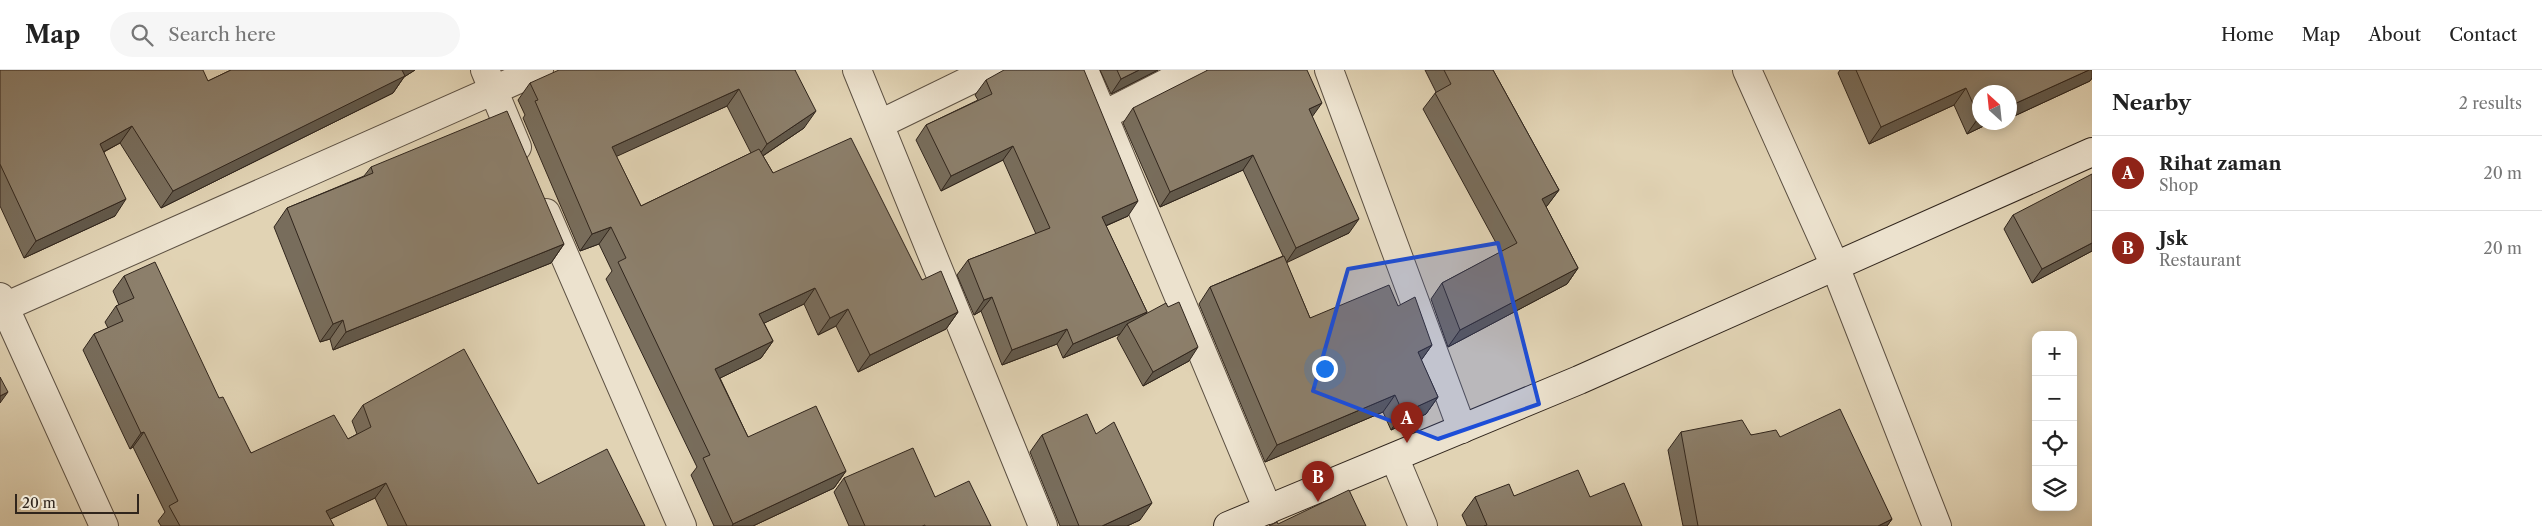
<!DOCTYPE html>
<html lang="en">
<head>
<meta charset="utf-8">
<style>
  body { margin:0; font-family:"Libre Caslon Text",serif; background:#f6f6f6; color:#222 }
  .controls { position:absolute; right:15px; bottom:15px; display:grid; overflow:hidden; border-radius:10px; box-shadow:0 2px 12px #0003 }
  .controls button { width:45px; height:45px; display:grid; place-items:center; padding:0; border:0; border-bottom:1px solid #e0e0e0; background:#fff; color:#222; font:25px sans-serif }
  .compass { position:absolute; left:1972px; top:15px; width:45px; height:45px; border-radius:50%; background:#fff; box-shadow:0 2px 12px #0003; rotate:333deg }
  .scale { position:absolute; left:15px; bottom:12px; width:124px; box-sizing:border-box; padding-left:5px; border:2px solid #30251c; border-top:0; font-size:14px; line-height:18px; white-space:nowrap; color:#30251c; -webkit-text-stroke:4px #ece2ce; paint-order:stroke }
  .you { position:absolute; left:1324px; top:298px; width:18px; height:18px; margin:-12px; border:4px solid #fff; border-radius:50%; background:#1a73e8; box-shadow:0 0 0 8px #1a73e833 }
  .badge { display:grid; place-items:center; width:32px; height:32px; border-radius:50%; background:#8f2418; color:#fff; font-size:16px; font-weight:700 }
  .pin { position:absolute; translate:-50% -41px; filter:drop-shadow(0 1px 2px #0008) }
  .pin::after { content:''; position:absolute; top:26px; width:18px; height:15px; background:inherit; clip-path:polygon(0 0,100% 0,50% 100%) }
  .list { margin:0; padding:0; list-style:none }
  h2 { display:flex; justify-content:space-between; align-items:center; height:65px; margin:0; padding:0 20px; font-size:21px }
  h2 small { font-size:16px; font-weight:400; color:#767676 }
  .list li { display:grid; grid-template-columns:32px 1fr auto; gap:15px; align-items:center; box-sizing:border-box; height:75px; padding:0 20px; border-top:1px solid #e0e0e0 }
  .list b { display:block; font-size:19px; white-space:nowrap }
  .list p { margin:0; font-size:16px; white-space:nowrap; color:#767676 }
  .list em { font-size:16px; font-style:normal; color:#767676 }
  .icon { flex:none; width:28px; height:28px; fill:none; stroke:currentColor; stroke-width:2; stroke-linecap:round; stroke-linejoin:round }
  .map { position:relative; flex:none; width:2092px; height:456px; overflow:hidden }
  header { display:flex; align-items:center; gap:30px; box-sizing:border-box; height:70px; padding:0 25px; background:#fff; border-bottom:1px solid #e0e0e0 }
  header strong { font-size:24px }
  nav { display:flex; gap:28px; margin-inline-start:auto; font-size:18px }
  .search { width:350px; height:45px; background:#f6f6f6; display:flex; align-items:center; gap:12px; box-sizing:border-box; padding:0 18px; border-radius:28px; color:#767676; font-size:19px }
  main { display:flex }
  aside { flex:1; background:#fff }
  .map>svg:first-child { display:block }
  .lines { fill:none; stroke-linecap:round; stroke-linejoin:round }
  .street-casing { stroke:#5c5042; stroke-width:30 }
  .secondary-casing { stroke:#30251c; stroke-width:30 }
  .street { stroke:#ece2ce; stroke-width:28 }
  .secondary { stroke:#ece2ce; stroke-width:28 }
  .wall { fill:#786d5c; stroke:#30251c; fill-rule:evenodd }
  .shaded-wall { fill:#62594b; stroke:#30251c }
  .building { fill:#8c7f6b; stroke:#30251c }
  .marked { fill:#1d4ed8; fill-opacity:0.2; stroke:#1d4ed8; stroke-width:4; stroke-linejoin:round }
</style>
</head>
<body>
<header>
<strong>Map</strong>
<div class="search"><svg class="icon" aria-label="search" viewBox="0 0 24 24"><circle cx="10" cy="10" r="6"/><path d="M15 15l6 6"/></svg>Search here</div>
<nav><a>Home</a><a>Map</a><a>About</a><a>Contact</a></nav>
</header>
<main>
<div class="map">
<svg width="2092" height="456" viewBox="0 0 2092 456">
  <rect width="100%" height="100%" fill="#e1d3b4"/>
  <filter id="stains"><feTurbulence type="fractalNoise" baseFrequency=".004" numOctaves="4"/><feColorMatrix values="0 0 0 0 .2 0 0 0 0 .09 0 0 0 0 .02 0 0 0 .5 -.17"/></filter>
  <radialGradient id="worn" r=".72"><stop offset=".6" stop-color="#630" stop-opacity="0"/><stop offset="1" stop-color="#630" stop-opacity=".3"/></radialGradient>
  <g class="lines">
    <defs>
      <path id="street" d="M 485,0 L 517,77
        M 857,0 L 1043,456
        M 1084,0 L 1268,440
        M 1329,0 L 1462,359
        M 1747,0 L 1835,196 L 1937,456
        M 1104,45 L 1192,0
        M 880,54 L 991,0
        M 546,143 L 682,456
        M 0,227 L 104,456
        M 0,239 L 539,0
        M 1395,389 L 1423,456"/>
      <path id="secondary" d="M 1228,456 L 1579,310 L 2092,82"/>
    </defs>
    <!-- street casing -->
    <use href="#street" class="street-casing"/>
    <!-- secondary casing -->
    <use href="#secondary" class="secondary-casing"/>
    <!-- street -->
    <use href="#street" class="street"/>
    <!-- secondary -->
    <use href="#secondary" class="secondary"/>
  </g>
  <!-- wall -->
  <path class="wall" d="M 0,0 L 208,11 L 231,0 L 415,0 L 404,7 L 393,23 L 161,138 L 120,73 L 104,82 L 115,146 L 24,188 L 0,136 Z
    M 795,0 L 804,58 L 763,86 L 773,103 L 922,210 L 958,242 L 946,259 L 858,302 L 836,256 L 818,265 L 804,234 L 764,253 L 773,271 L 761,288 L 720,308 L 748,367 L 846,401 L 834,418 L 753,456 L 714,456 L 691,405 L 697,397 L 606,209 L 612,201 L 599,174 L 580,181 L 523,48 L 525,45 L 518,30 L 530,13 ZM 727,36 L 751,83 L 641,136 L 616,86 Z
    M 1100,0 L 1158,0 L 1111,24 Z
    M 1425,0 L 1493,0 L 1559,120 L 1546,137 L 1578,198 L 1567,214 L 1448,277 L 1431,229 L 1442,213 L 1501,182 L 1423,39 L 1436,22 Z
    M 1840,0 L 2092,0 L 2092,8 L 2090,11 L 2010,48 L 2010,22 L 1980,52 L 1992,52 L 1967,64 L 1954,35 L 1869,74 L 1838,3 Z
    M 986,10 L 1128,146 L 1106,156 L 1147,242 L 1146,244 L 1189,291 L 1143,316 L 1117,268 L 1120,264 L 1063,288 L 1057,274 L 1002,295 L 981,241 L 974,245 L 957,205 L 968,190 L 1036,164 L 1003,90 L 941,121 L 916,70 L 926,55 L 978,30 L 975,25 Z
    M 1133,38 L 1312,47 L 1349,163 L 1286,192 L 1310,248 L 1398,236 L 1432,275 L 1421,290 L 1438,327 L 1426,344 L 1391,360 L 1383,342 L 1265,392 L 1199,234 L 1210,217 L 1283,186 L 1243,100 L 1160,137 L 1123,53 Z
    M 371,97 L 564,174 L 551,193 L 333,280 L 330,269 L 320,272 L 274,157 L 287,138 L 364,106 Z
    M 2013,145 L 2092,181 L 2032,213 L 2004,159 Z
    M 124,206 L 219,328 L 251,383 L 348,369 L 357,364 L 352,351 L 363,335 L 538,414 L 645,456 L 388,456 L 375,428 L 330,449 L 334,456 L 161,456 L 158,451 L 165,442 L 133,377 L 130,379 L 83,280 L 94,264 L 108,258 L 105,252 L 116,236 L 119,235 L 113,221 Z
    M 1681,362 L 1751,365 L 1780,367 L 1892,449 L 1887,456 L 1683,456 L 1668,380 Z
    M 1096,364 L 1140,450 L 1127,456 L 1060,456 L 1030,382 L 1042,365 Z
    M 844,408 L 935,427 L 991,456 L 849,456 L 834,422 Z
    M 1514,426 L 1590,427 L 1642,456 L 1467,456 L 1462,445 L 1475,427 Z"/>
  <!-- shaded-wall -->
  <path class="shaded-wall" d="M 401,0 L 415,0 L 404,7 L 393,23 L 161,138 L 173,121 Z
    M 1139,0 L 1158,0 L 1111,24 L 1121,9 Z
    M 2089,0 L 2092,0 L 2092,8 L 2090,11 L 2010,48 L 2010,39 L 2012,35 Z
    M 1966,18 L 1954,35 L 1869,74 L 1881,57 Z
    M 739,19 L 727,36 L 600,94 L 612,77 Z
    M 1322,33 L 1312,47 L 1309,39 Z
    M 816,41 L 804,58 L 755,91 L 767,74 Z
    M 1979,47 L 1980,47 L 1980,52 L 1992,52 L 1967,64 Z
    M 132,56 L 120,73 L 88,90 L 100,74 Z
    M 1013,76 L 1003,90 L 941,121 L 951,106 Z
    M 1253,85 L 1243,100 L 1160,137 L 1170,122 Z
    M 1559,120 L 1547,136 L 1530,145 L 1542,129 Z
    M 126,129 L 115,146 L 24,188 L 36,171 Z
    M 1138,131 L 1128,146 L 1091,162 L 1102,147 Z
    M 1359,149 L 1349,163 L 1286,193 L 1296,178 Z
    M 611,157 L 599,174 L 580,181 L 592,164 Z
    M 2092,173 L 2092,181 L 2032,213 L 2042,199 Z
    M 564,174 L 551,193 L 333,280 L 346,262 Z
    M 1578,198 L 1567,214 L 1448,277 L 1460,260 Z
    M 815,218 L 804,234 L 748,261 L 759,244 Z
    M 992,227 L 981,241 L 974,245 L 984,230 Z
    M 848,239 L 836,256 L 818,265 L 830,248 Z
    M 958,242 L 946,259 L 858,302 L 870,285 Z
    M 1147,242 L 1137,257 L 1127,254 L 1120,264 L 1063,288 L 1073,274 Z
    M 343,250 L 330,269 L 320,272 L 333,254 Z
    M 1067,259 L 1057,274 L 1002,295 L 1012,280 Z
    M 773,271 L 761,288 L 704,316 L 715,299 Z
    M 1432,275 L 1420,292 L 1418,282 Z
    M 1198,277 L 1189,291 L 1143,316 L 1153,302 Z
    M 8,322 L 0,333 L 0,326 Z
    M 1395,325 L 1383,342 L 1265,392 L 1277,375 Z
    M 1438,327 L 1426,344 L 1391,360 L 1403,343 Z
    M 144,362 L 133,377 L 130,379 L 141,363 Z
    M 846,401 L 834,418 L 753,456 L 732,456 L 733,454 Z
    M 386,413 L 375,428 L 316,456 L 326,441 Z
    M 1152,433 L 1140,450 L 1127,456 L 1102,456 Z
    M 1892,449 L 1887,456 L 1878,456 Z"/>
  <!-- building -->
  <path class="building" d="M 0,0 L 203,0 L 208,11 L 231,0 L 402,0 L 405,6 L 173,121 L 132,56 L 100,74 L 126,129 L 36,171 L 0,94 Z
    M 559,0 L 795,0 L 816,41 L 767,74 L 739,19 L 612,77 L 641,136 L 759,79 L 773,103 L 851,68 L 922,210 L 941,201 L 958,242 L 870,285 L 848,239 L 830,248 L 815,218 L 759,244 L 773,271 L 715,299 L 748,367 L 816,336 L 846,401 L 733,454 L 703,388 L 710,385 L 618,192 L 626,188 L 611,157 L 592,164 L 535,31 L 538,30 L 530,13 Z
    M 1004,0 L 1084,0 L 1138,131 L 1102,147 L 1147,242 L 1073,274 L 1067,259 L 1012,280 L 992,227 L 984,230 L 968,190 L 1050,158 L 1013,76 L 951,106 L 926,55 L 992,24 L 986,10 Z
    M 1117,0 L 1139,0 L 1121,9 Z
    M 1208,0 L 1307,0 L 1322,33 L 1309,39 L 1359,149 L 1296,178 L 1253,85 L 1170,122 L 1133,38 Z
    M 1444,0 L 1493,0 L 1559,120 L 1542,129 L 1578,198 L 1460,260 L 1442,213 L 1517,173 L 1435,23 L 1451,14 Z
    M 1856,0 L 2089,0 L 2012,35 L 2011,32 L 2010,33 L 2010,22 L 1980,22 L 1980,47 L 1979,47 L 1966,18 L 1881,57 Z
    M 507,41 L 564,174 L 346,262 L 343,250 L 333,254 L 287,138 L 373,103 L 371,97 Z
    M 2092,104 L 2092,173 L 2042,199 L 2013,145 Z
    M 1284,186 L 1310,248 L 1389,215 L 1398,236 L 1415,227 L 1432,275 L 1418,282 L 1438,327 L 1403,343 L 1395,325 L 1277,375 L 1210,217 Z
    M 155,192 L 219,328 L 223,327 L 251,383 L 334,345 L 348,369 L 371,357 L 363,335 L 464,279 L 538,414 L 607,379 L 645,456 L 407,456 L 386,413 L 326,441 L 334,456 L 180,456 L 169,436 L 178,431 L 144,362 L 141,363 L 94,264 L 123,251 L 116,236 L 134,228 L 124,206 Z
    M 1179,232 L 1198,277 L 1153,302 L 1127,254 L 1166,233 L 1168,237 Z
    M 0,307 L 8,322 L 0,326 Z
    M 1840,339 L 1892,449 L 1878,456 L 1698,456 L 1681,362 L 1742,350 L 1751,365 L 1776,360 L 1780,367 Z
    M 1087,344 L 1096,364 L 1114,352 L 1152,433 L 1102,456 L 1079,456 L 1042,365 Z
    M 913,378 L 935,427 L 969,411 L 991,456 L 925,456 L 925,455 L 922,456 L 865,456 L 844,408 Z
    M 1578,400 L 1590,427 L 1624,413 L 1642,456 L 1484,456 L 1487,455 L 1475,427 L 1509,414 L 1514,426 Z
    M 1349,420 L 1366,456 L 1269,456 L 1277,452 L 1278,454 Z"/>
  <!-- marked area -->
  <path class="marked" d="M 1498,173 L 1539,334 L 1438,369 L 1313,321 L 1348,199 Z"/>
  <rect width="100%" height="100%" filter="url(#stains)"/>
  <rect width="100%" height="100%" fill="url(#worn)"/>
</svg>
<div class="controls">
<button>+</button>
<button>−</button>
<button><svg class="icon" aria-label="locate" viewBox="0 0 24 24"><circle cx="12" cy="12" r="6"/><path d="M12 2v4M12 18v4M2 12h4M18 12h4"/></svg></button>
<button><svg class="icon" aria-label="layers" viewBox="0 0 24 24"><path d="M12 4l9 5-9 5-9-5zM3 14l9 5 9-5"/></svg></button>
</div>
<svg class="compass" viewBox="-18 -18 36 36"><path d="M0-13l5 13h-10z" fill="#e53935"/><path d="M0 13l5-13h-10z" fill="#767676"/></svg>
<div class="scale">20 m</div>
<div class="you"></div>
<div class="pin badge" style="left:1407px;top:373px">A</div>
<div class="pin badge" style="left:1318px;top:432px">B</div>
</div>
<aside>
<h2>Nearby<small>2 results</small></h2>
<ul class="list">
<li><span class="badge">A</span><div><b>Rihat zaman</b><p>Shop</p></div><em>20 m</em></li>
<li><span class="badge">B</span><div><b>Jsk</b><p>Restaurant</p></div><em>20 m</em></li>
</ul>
</aside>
</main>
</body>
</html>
